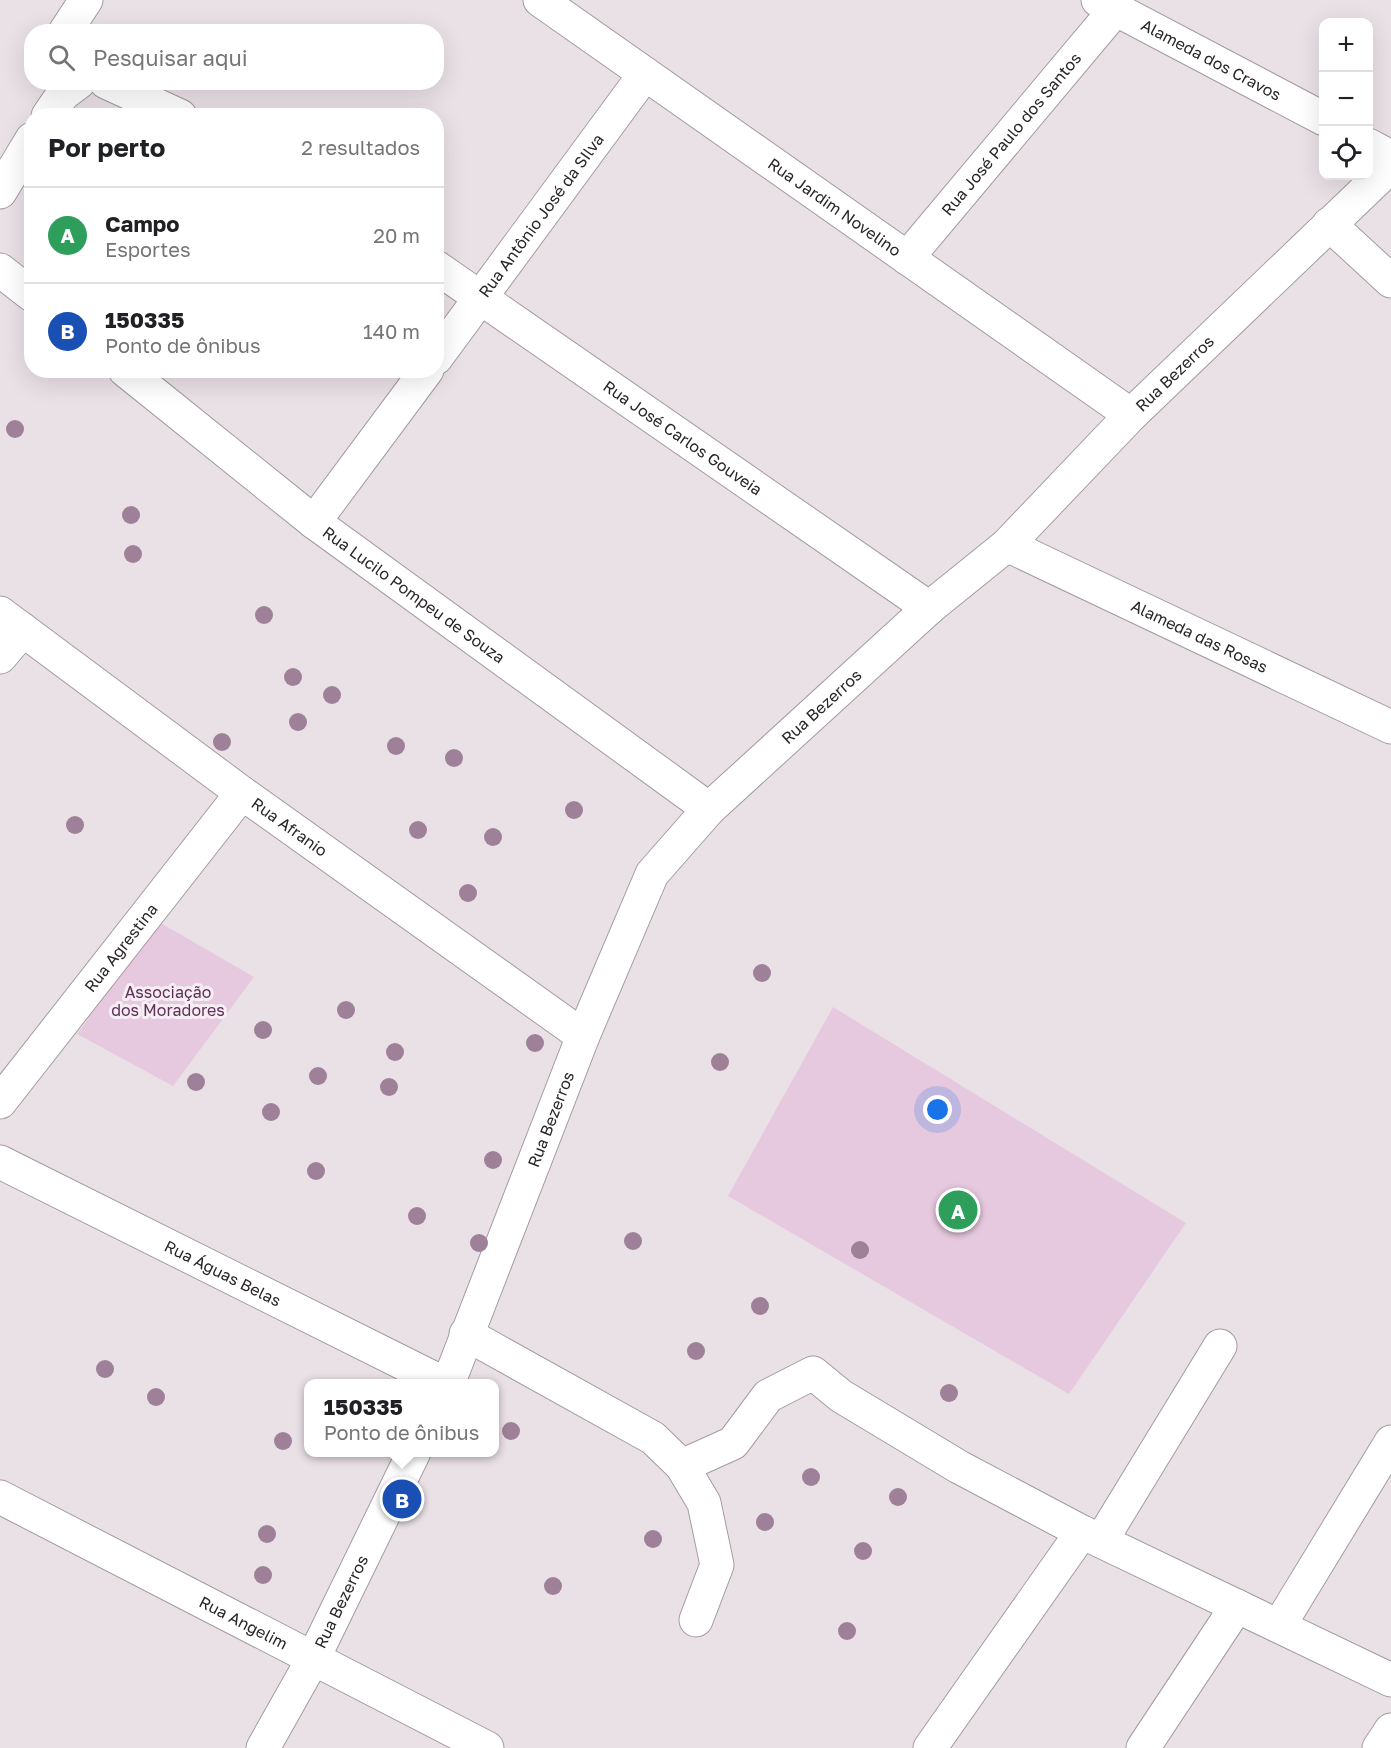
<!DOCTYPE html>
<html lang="pt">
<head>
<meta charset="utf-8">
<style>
  body { margin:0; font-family:"Golos Text",sans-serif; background:#f2f2f2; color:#202124 }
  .controls { position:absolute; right:18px; top:18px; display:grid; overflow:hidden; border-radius:12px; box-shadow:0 6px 24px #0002 }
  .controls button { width:54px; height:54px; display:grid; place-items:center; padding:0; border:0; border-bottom:2px solid #e0e0e0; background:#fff; color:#202124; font:30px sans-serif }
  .you { position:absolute; left:938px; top:1110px; width:21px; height:21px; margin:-15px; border:4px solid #fff; border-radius:50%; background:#1a73e8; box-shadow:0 0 0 9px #1a73e833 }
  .badge { display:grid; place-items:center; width:39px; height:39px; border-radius:50%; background:#932282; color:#fff; font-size:20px; font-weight:700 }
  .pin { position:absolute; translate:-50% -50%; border:3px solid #fff; box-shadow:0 2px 6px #0006 }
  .popup { position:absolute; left:304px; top:1379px; width:195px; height:78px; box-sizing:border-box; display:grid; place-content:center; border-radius:12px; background:#fff; filter:drop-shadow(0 2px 4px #0005); font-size:20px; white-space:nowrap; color:#757577 }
  .popup b { font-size:22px; color:#202124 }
  .popup::after { content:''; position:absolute; left:50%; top:100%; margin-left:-12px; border:12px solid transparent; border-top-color:#fff }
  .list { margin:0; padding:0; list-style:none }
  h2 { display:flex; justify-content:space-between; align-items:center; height:78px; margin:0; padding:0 24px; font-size:26px }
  h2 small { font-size:20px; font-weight:400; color:#757577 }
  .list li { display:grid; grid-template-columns:39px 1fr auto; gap:18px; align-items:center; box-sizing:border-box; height:96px; padding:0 24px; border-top:2px solid #e0e0e0 }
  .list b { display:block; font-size:22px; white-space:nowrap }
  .list p { margin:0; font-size:20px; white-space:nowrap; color:#757577 }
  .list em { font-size:20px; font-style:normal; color:#757577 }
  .icon { flex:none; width:33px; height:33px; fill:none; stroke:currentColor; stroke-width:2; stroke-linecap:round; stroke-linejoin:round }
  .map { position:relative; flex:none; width:1391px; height:1748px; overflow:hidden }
  .search { position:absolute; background:#fff; box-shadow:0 6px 24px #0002; left:24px; top:24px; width:420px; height:66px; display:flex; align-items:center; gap:15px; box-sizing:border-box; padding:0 21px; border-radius:24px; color:#757577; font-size:22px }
  .panel { position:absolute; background:#fff; box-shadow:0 6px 24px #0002; left:24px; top:108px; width:420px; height:270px; border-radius:24px }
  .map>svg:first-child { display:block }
  .green { fill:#e7c9df }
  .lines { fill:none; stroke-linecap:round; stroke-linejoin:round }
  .street-casing { stroke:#a49ba1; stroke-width:35 }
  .street { stroke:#fff; stroke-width:33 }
  .tree { fill:#9e8098 }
  .labels { text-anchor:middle; stroke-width:6; stroke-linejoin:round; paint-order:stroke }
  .street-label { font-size:16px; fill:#292528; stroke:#f7eef5 }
  .park-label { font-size:16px; fill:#603157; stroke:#f7eef5 }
</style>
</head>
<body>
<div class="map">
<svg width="1391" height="1748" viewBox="0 0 1391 1748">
  <rect width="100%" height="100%" fill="#eae1e7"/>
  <!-- green -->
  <path class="green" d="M 159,922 L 254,977 L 173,1086 L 77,1034 Z
    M 833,1007 L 1186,1223 L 1069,1394 L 728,1196 Z"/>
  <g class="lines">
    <defs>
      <g id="street">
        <path id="s1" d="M 540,0 L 1131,415"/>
        <path id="s2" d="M 1098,0 L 1324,119"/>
        <path d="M 65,32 L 86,0"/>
        <path d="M 106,82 L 180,116"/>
        <path d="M 48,116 L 63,94 L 79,82"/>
        <path d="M 1368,145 L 1391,157"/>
        <path d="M 0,192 L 32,139"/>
        <path d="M 1329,224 L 1391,281"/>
        <path id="s3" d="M 907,258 L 1115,10"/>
        <path id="s4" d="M 436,267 L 929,608"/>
        <path d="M 0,270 L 32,295"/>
        <path id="s5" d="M 436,358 L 645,74"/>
        <path id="s6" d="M 125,370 L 314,522 L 709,809"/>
        <path d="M 314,522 L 427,370"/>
        <path id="s7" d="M 1007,545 L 1391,727"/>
        <path id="s8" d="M 0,613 L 242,793 L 583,1036"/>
        <path d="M 0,657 L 23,630"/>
        <path id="s9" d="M 0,1102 L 242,793"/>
        <path id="s10" d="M 0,1162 L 445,1384"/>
        <path d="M 466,1334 L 653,1438 L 682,1466 L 704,1503 L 717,1565 L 696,1620"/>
        <path id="s11" d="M 448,1384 L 583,1036 L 652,874 L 709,809 L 929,608 L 1007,545 L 1131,415 L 1391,166"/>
        <path d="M 682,1466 L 733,1443 L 768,1396 L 813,1373 L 841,1396 L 959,1467 L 1082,1532 L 1391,1680"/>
        <path id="s12" d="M 0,1497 L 487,1748"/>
        <path d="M 1101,1541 L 1220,1346"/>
        <path d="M 1279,1626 L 1391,1442"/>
        <path id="s13" d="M 263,1748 L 313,1659 L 414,1452"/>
        <path d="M 930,1748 L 1082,1532"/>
        <path d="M 1143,1748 L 1237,1606"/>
        <path d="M 1379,1748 L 1391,1730"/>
      </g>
    </defs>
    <!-- street casing -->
    <use href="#street" class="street-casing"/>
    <!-- street -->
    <use href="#street" class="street"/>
  </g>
  <!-- trees -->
  <g class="tree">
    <circle cx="15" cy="429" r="9"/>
    <circle cx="131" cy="515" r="9"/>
    <circle cx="133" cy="554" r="9"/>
    <circle cx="264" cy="615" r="9"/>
    <circle cx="293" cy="677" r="9"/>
    <circle cx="332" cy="695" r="9"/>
    <circle cx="298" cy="722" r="9"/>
    <circle cx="222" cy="742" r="9"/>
    <circle cx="396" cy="746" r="9"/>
    <circle cx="454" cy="758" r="9"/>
    <circle cx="574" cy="810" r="9"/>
    <circle cx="75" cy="825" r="9"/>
    <circle cx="418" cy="830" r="9"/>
    <circle cx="493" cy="837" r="9"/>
    <circle cx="468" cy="893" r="9"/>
    <circle cx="762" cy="973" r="9"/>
    <circle cx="346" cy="1010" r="9"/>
    <circle cx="263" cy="1030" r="9"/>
    <circle cx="535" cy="1043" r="9"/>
    <circle cx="395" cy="1052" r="9"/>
    <circle cx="720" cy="1062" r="9"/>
    <circle cx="318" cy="1076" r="9"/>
    <circle cx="196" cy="1082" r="9"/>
    <circle cx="389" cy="1087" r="9"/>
    <circle cx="271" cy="1112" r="9"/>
    <circle cx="493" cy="1160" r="9"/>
    <circle cx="316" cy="1171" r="9"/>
    <circle cx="417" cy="1216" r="9"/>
    <circle cx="633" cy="1241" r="9"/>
    <circle cx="479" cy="1243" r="9"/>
    <circle cx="860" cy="1250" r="9"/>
    <circle cx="760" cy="1306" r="9"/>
    <circle cx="696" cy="1351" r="9"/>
    <circle cx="105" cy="1369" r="9"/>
    <circle cx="949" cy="1393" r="9"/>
    <circle cx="156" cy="1397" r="9"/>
    <circle cx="511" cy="1431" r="9"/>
    <circle cx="283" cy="1441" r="9"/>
    <circle cx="811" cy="1477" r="9"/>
    <circle cx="898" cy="1497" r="9"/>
    <circle cx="765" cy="1522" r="9"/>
    <circle cx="267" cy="1534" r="9"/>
    <circle cx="653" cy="1539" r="9"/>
    <circle cx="863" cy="1551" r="9"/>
    <circle cx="263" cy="1575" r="9"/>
    <circle cx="553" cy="1586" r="9"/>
    <circle cx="847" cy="1631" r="9"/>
  </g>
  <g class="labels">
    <!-- street labels -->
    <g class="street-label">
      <text dy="6" stroke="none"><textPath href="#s2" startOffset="128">Alameda dos Cravos</textPath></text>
      <text dy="6" stroke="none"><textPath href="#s3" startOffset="162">Rua José Paulo dos Santos</textPath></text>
      <text dy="6" stroke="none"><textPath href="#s1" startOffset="360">Rua Jardim Novelino</textPath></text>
      <text dy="6" stroke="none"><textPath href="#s5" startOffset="177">Rua Antônio José da SIlva</textPath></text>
      <text dy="6" stroke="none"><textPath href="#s11" startOffset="1274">Rua Bezerros</textPath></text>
      <text dy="6" stroke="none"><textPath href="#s4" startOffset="300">Rua José Carlos Gouveia</textPath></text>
      <text dy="6" stroke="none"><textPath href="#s6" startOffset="366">Rua Lucilo Pompeu de Souza</textPath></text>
      <text dy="6" stroke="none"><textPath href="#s7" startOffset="213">Alameda das Rosas</textPath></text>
      <text dy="6" stroke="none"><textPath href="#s11" startOffset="788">Rua Bezerros</textPath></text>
      <text dy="6" stroke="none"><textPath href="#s8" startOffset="360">Rua Afranio</textPath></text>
      <text dy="6" stroke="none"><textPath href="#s9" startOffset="196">Rua Agrestina</textPath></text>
      <text dy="6" stroke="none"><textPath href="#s11" startOffset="284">Rua Bezerros</textPath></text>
      <text dy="6" stroke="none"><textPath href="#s10" startOffset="249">Rua Águas Belas</textPath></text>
      <text dy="6" stroke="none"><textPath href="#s13" startOffset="166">Rua Bezerros</textPath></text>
      <text dy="6" stroke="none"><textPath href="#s12" startOffset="274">Rua Angelim</textPath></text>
    </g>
    <!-- park labels -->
    <g class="park-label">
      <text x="168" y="998">Associação<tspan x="168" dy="18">dos Moradores</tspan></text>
    </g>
  </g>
</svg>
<div class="controls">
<button>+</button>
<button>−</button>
<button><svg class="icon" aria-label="locate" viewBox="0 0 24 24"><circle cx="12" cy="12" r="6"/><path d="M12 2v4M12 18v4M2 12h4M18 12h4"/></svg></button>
</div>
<div class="you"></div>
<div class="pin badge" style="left:958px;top:1210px;background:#2e9e5b">A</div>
<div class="pin badge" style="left:402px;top:1499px;background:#1a4fb4">B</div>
<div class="popup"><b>150335</b>Ponto de ônibus</div>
<div class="search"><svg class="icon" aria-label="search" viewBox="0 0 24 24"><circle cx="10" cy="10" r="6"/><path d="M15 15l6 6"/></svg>Pesquisar aqui</div>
<section class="panel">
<h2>Por perto<small>2 resultados</small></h2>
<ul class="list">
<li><span class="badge" style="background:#2e9e5b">A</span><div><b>Campo</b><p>Esportes</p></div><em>20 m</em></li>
<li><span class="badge" style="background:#1a4fb4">B</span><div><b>150335</b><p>Ponto de ônibus</p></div><em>140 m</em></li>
</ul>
</section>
</div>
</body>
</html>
